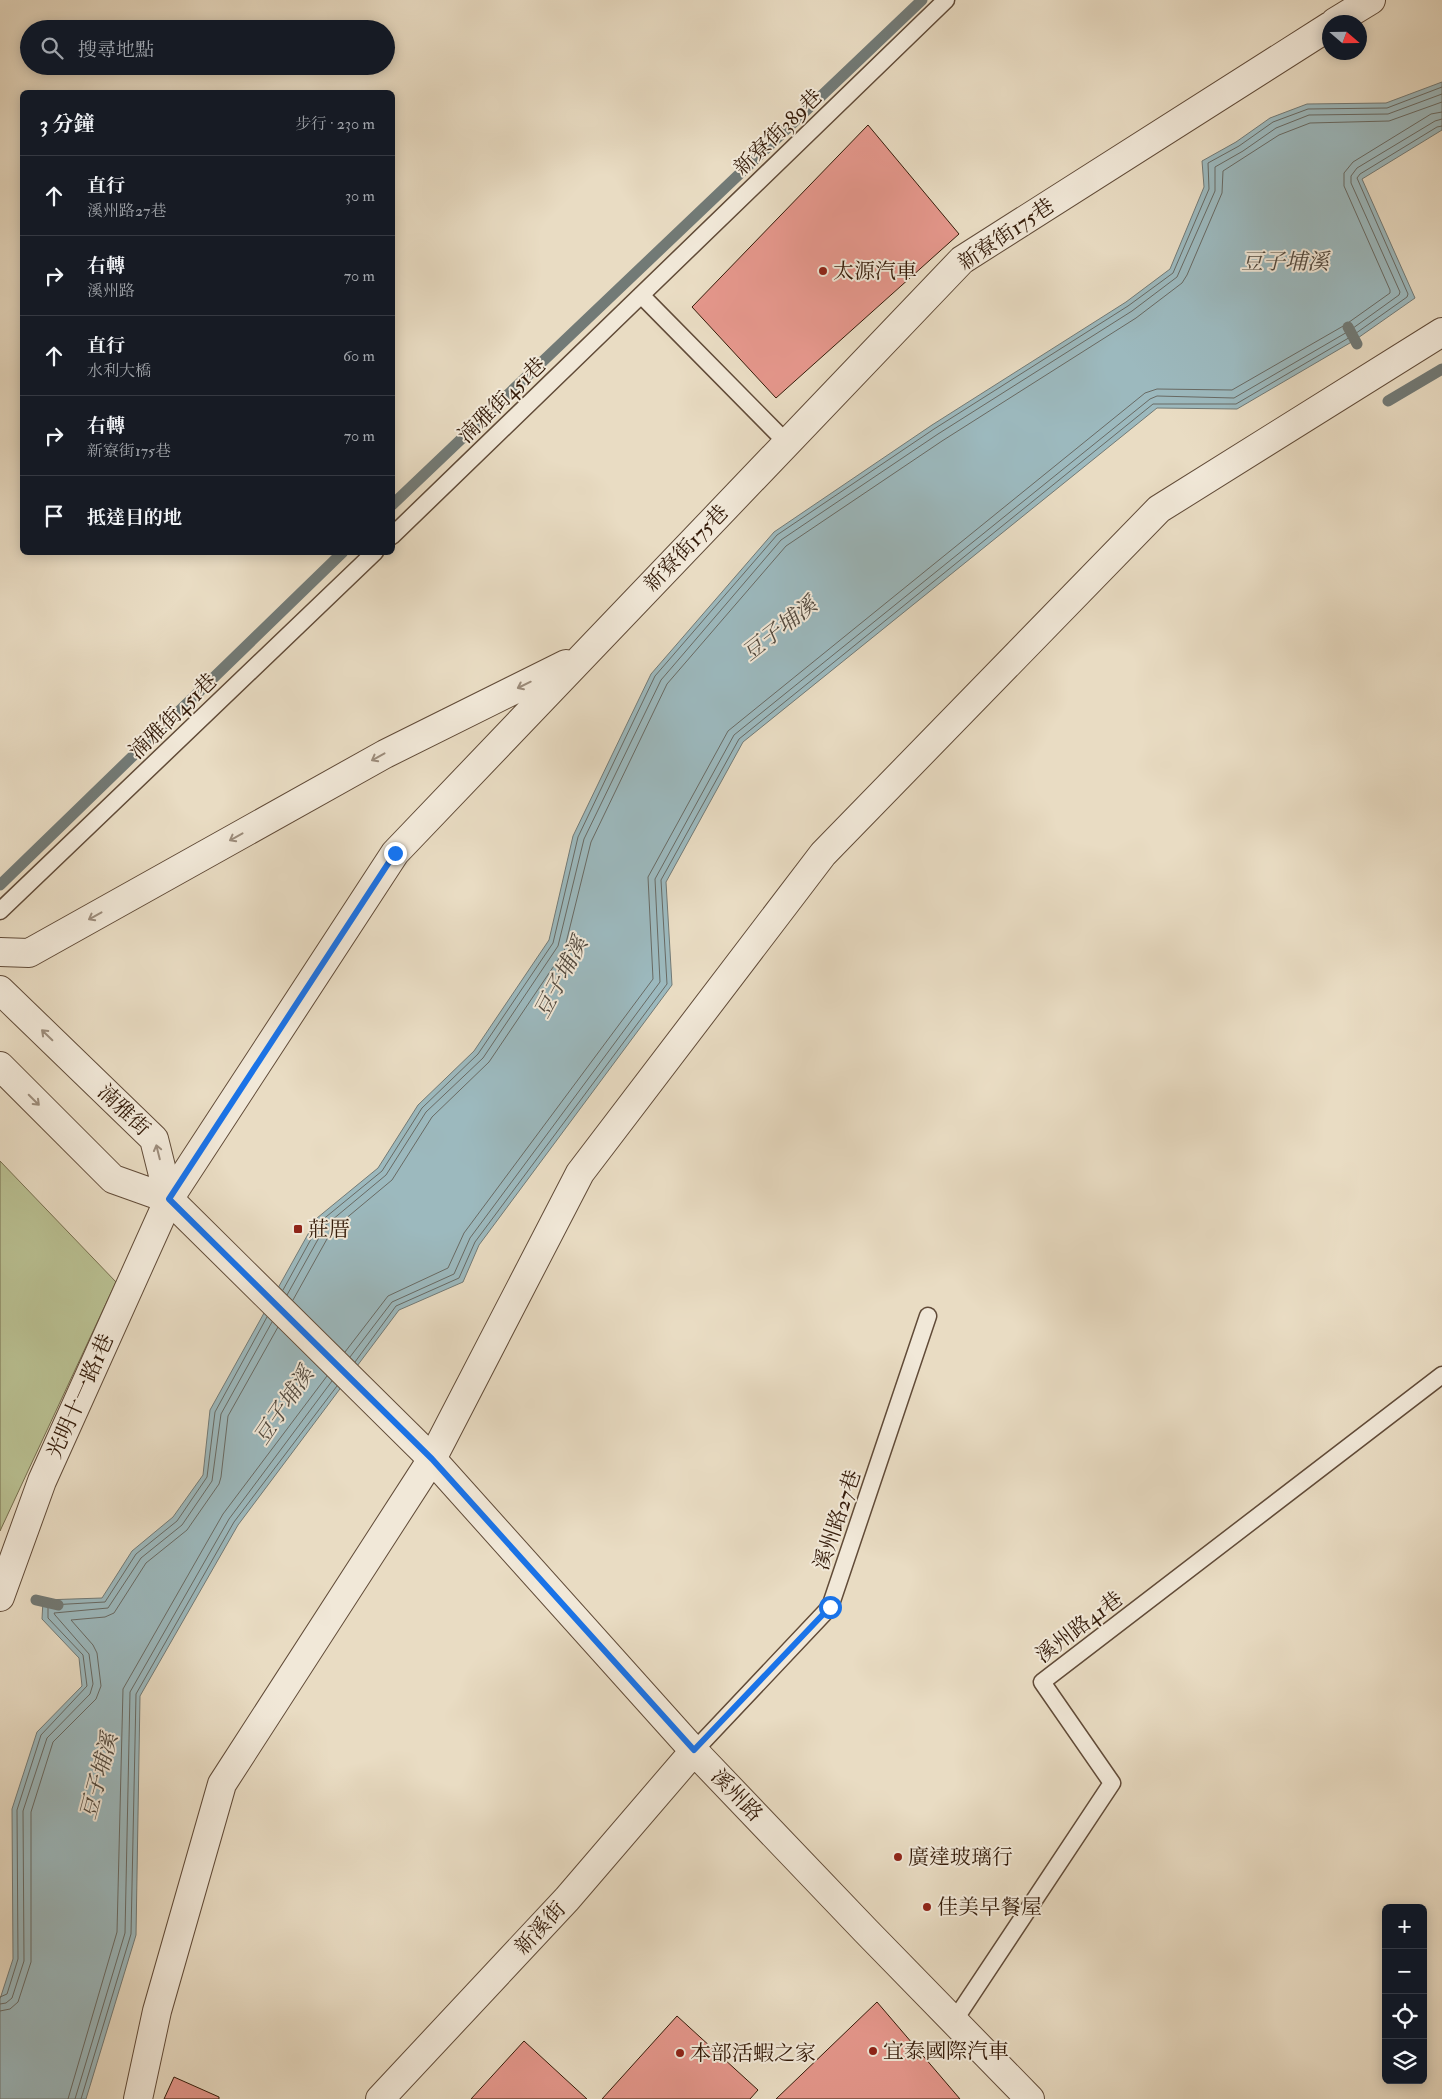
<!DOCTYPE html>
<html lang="zh-TW">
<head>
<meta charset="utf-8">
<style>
  body { margin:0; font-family:"IM FELL Double Pica","Noto Serif TC",serif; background:#242831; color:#f1f3f6 }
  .controls { position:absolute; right:15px; bottom:15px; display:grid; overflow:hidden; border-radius:8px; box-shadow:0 2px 12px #0003 }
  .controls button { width:45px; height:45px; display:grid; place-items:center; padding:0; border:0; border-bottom:1px solid #363941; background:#171b24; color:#f1f3f6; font:25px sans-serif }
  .compass { position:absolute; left:1322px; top:15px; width:45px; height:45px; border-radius:50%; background:#171b24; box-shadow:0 2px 12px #0003; rotate:110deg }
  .stop { position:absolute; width:15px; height:15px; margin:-11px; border:4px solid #1a73e8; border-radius:50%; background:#fff }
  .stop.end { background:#1a73e8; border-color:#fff; box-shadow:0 1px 5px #0008 }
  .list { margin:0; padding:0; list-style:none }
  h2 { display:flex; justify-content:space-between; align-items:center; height:65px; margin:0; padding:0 20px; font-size:21px }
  h2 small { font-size:16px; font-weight:400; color:#9ea1a6 }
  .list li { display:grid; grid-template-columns:32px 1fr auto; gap:15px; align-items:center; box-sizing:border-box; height:80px; padding:0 20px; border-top:1px solid #363941 }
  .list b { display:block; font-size:19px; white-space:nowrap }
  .list p { margin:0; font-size:16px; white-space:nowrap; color:#9ea1a6 }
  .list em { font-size:16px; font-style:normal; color:#9ea1a6 }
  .icon { flex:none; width:28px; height:28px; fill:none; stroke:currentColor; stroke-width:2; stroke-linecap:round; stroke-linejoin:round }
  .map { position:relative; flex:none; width:1442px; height:2099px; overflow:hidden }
  .search { position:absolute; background:#171b24; box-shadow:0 2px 12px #0003; left:20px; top:20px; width:375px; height:55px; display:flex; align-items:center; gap:12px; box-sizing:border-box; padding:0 18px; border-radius:28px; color:#9ea1a6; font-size:19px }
  .panel { position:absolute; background:#171b24; box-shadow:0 2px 12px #0003; left:20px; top:90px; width:375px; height:465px; border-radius:8px }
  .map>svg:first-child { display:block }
  .green { fill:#b9c092; stroke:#766e4e }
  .water { fill:#9cb9be; stroke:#727a76 }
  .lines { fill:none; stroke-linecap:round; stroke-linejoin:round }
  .shore { stroke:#686a64; stroke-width:1 }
  .stream { stroke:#727a76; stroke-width:11 }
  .building { fill:#e5978c; stroke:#341b09 }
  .service-casing { stroke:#614b38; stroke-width:19 }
  .minor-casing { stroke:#614b38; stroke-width:30 }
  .tertiary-casing { stroke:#614b38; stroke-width:30 }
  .service { stroke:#f1e8d8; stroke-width:16 }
  .minor { stroke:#f1e8d8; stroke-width:28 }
  .tertiary { stroke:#f1e8d8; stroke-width:28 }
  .oneway { stroke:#9c8c7b }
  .route { stroke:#1a73e8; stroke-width:6 }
  .poi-dot { fill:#8f2418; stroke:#f1e8d8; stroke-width:2 }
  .labels { text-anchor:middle; stroke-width:4; stroke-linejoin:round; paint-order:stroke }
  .street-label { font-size:21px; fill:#341b09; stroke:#f1e8d8 }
  .poi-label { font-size:21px; fill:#341b09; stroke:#f1e8d8; text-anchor:start }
  .water-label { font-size:22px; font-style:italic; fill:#534a3f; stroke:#f1e8d8 }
</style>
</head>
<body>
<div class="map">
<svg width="1442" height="2099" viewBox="0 0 1442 2099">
  <rect width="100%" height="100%" fill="#e9dcc3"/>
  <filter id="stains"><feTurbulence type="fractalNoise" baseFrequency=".004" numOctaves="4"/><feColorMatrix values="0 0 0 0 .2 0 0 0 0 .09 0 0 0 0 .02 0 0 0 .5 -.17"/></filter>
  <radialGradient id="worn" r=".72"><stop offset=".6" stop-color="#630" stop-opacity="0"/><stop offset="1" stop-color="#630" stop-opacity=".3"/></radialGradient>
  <!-- green -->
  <path class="green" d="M 0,1161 L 116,1282 L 0,1531 Z"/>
  <!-- water -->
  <path class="water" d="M 1442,82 L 1442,130 L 1362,179 L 1415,298 L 1355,340 L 1237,409 L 1157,408 L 743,742 L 666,882 L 672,985 L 479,1245 L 463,1282 L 399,1310 L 238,1525 L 140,1696 L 136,1935 L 86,2099 L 0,2099 L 0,1999 L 13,1959 L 12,1809 L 37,1732 L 82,1686 L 79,1658 L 42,1619 L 43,1600 L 102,1598 L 132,1551 L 173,1517 L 203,1475 L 210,1410 L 317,1218 L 378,1168 L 418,1105 L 474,1051 L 549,940 L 573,836 L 651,674 L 774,532 L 932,425 L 1126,302 L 1170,269 L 1204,187 L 1202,161 L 1236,142 L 1270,118 L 1307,104 L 1386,103 Z"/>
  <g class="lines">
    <!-- shore -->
    <path class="shore" d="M 283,1290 L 321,1221 L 382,1171 L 422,1108 L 478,1054 L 553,943 L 578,837 L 655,676 L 777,535 L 934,429 L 1128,306 L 1173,273 L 1209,189 L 1208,163 L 1239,146 L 1273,122 L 1308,109 L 1387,108 L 1442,87
      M 287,1295 L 326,1225 L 386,1175 L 426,1112 L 483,1058 L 558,946 L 584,839 L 661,680 L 781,540 L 938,434 L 1132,311 L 1177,277 L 1215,191 L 1215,167 L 1243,151 L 1276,128 L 1309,115 L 1388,114 L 1442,94
      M 293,1300 L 332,1230 L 392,1180 L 432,1117 L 489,1062 L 564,951 L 591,842 L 667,684 L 786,546 L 942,441 L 1136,318 L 1182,283 L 1187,275 L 1222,193 L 1223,171 L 1279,135 L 1310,123 L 1389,121 L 1442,102
      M 345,1352 L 388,1296 L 448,1268 L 464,1233 L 653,979 L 648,877 L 728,731 L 1145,393 L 1157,389 L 1232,390 L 1345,325 L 1390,293 L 1390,290 L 1344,186 L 1344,173 L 1353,162 L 1431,114 L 1442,112
      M 350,1357 L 392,1302 L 454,1274 L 470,1238 L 660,982 L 655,879 L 734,735 L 1150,399 L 1157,396 L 1234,398 L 1349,331 L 1399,295 L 1400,292 L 1351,183 L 1351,176 L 1357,168 L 1435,121 L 1442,119
      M 355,1362 L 396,1306 L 459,1278 L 475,1242 L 667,984 L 661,880 L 739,739 L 1153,404 L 1236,404 L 1352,336 L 1407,297 L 1408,294 L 1357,178 L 1360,174 L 1437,127 L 1442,126
      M 0,1997 L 7,1994 L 18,1959 L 17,1810 L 41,1735 L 87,1686 L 83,1655 L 48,1618 L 48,1606 L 50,1605 L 105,1602 L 136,1554 L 177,1521 L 207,1477 L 215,1412 L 267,1317
      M 0,2004 L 6,2003 L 12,1998 L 24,1961 L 23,1811 L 47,1738 L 90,1694 L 93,1684 L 89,1654 L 55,1615 L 54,1613 L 108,1608 L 141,1558 L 182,1525 L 212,1481 L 221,1414 L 272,1322
      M 0,2011 L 10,2009 L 18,2002 L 31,1962 L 31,1812 L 53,1742 L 96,1699 L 101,1686 L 97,1653 L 93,1645 L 71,1620 L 105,1617 L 114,1613 L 146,1563 L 187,1530 L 219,1484 L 221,1477 L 228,1416 L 278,1327
      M 68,2099 L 117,1932 L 123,1689 L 223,1514 L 327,1376
      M 75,2099 L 125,1933 L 130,1692 L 229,1519 L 332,1381
      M 81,2099 L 131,1934 L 136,1694 L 234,1522 L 337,1386"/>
    <!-- stream -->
    <path class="stream" d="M 1348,327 L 1357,344
      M 1388,401 L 1442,369
      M 392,505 L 922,0
      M 0,885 L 343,552
      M 36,1600 L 58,1605"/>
  </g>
  <!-- building -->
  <path class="building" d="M 868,125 L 959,234 L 776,398 L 692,307 Z
    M 877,2002 L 960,2099 L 776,2099 Z
    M 677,2016 L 758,2090 L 750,2099 L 602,2099 Z
    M 524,2041 L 587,2099 L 471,2099 Z
    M 174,2077 L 219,2097 L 219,2099 L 164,2099 Z"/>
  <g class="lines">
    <defs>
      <path id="service" d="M 641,295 L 787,443
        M 392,536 L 946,0
        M 0,911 L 375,552
        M 694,1751 L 830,1607 L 928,1316
        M 954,2021 L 1112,1783 L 1042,1682 L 1442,1375"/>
      <path id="minor" d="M 1335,22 L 1371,0
        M 0,952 L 29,953 L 385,754 L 566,664
        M 0,1597 L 42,1481 L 169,1199 L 395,853 L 962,260 L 1330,26
        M 138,2099 L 157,2011 L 222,1784 L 432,1459 L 580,1173 L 823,854 L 1159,509 L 1442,332"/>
      <path id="tertiary" d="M 0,990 L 154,1139 L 169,1199
        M 0,1066 L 113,1179 L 169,1199 L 432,1459 L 694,1751 L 866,1931 L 1030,2099
        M 380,2099 L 567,1899 L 694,1751"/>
    </defs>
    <!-- service casing -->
    <use href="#service" class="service-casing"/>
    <!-- minor casing -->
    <use href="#minor" class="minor-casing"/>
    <!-- tertiary casing -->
    <use href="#tertiary" class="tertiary-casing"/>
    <!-- service -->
    <use href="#service" class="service"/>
    <!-- minor -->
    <use href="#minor" class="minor"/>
    <!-- tertiary -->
    <use href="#tertiary" class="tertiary"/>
  </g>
  <!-- one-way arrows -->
  <defs><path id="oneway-shaft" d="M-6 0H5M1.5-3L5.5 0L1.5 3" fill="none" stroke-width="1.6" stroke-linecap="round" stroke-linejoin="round" transform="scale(1.25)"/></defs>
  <g class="oneway">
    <use href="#oneway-shaft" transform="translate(524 685) rotate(154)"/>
    <use href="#oneway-shaft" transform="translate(378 757) rotate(151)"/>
    <use href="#oneway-shaft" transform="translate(236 837) rotate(151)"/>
    <use href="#oneway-shaft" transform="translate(95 916) rotate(151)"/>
    <use href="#oneway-shaft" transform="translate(47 1035) rotate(-136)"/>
    <use href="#oneway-shaft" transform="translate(34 1100) rotate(45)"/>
    <use href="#oneway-shaft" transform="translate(158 1152) rotate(-104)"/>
  </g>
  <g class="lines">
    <!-- route -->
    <path class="route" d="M 395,853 L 169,1199 L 432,1459 L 694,1750 L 830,1607"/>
  </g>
  <!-- markers -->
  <g class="poi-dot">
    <circle cx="823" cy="271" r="5"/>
    <rect x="293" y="1224" width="10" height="10" rx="2.5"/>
    <circle cx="898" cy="1857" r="5"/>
    <circle cx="927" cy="1907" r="5"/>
    <circle cx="873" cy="2051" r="5"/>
    <circle cx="680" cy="2053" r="5"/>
  </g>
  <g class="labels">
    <!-- street labels -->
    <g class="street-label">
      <text transform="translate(778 132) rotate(-44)" y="7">新寮街389巷</text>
      <text transform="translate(1006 234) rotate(-34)" y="7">新寮街175巷</text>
      <text transform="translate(502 400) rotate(-44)" y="7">湳雅街451巷</text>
      <text transform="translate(686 548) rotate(-46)" y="7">新寮街175巷</text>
      <text transform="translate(173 716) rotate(-44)" y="7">湳雅街451巷</text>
      <text transform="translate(124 1110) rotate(44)" y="7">湳雅街</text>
      <text transform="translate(80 1396) rotate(-66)" y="7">光明十一路1巷</text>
      <text transform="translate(837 1520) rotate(-71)" y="7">溪州路27巷</text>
      <text transform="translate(1079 1627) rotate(-37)" y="7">溪州路41巷</text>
      <text transform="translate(737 1795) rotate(46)" y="7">溪州路</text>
      <text transform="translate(540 1928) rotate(-47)" y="7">新溪街</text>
    </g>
    <!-- poi labels -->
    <g class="poi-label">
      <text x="833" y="278">太源汽車</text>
      <text x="308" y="1236">莊厝</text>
      <text x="908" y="1864">廣達玻璃行</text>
      <text x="937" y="1914">佳美早餐屋</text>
      <text x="883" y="2058">宜泰國際汽車</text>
      <text x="690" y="2060">本部活蝦之家</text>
    </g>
    <!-- water labels -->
    <g class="water-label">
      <text x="1285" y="269">豆子埔溪</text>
      <text transform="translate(779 628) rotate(-38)" y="8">豆子埔溪</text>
      <text transform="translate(560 977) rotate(-62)" y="8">豆子埔溪</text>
      <text transform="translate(283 1405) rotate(-56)" y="8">豆子埔溪</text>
      <text transform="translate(98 1776) rotate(-75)" y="8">豆子埔溪</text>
    </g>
  </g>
  <rect width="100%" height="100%" filter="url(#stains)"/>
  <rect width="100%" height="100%" fill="url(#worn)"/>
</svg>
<div class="controls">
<button>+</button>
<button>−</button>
<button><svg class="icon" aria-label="locate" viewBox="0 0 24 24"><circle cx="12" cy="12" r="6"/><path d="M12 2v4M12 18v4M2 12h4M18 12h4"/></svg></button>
<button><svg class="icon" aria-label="layers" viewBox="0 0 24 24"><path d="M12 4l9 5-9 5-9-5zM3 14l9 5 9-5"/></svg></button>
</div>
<svg class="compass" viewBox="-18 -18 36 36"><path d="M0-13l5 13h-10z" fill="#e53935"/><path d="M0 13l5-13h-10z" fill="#9ea1a6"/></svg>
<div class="stop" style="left:830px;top:1607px"></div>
<div class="stop end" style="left:395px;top:853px"></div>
<div class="search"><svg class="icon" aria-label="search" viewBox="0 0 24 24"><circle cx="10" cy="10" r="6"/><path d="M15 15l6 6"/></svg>搜尋地點</div>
<section class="panel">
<h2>3 分鐘<small>步行 · 230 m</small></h2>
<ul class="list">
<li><svg class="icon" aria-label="ahead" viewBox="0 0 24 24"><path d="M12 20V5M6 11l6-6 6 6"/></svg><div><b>直行</b><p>溪州路27巷</p></div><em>30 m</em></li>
<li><svg class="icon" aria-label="right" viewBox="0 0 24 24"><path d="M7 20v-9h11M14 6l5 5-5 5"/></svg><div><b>右轉</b><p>溪州路</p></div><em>70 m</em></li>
<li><svg class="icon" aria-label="ahead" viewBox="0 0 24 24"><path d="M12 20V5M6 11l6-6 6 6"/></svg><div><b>直行</b><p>水利大橋</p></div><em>60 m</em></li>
<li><svg class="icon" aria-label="right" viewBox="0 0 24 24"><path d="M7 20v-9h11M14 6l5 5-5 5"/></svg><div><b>右轉</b><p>新寮街175巷</p></div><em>70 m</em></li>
<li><svg class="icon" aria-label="arrive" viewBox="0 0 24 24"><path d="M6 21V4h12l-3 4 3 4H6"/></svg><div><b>抵達目的地</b></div></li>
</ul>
</section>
</div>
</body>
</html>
